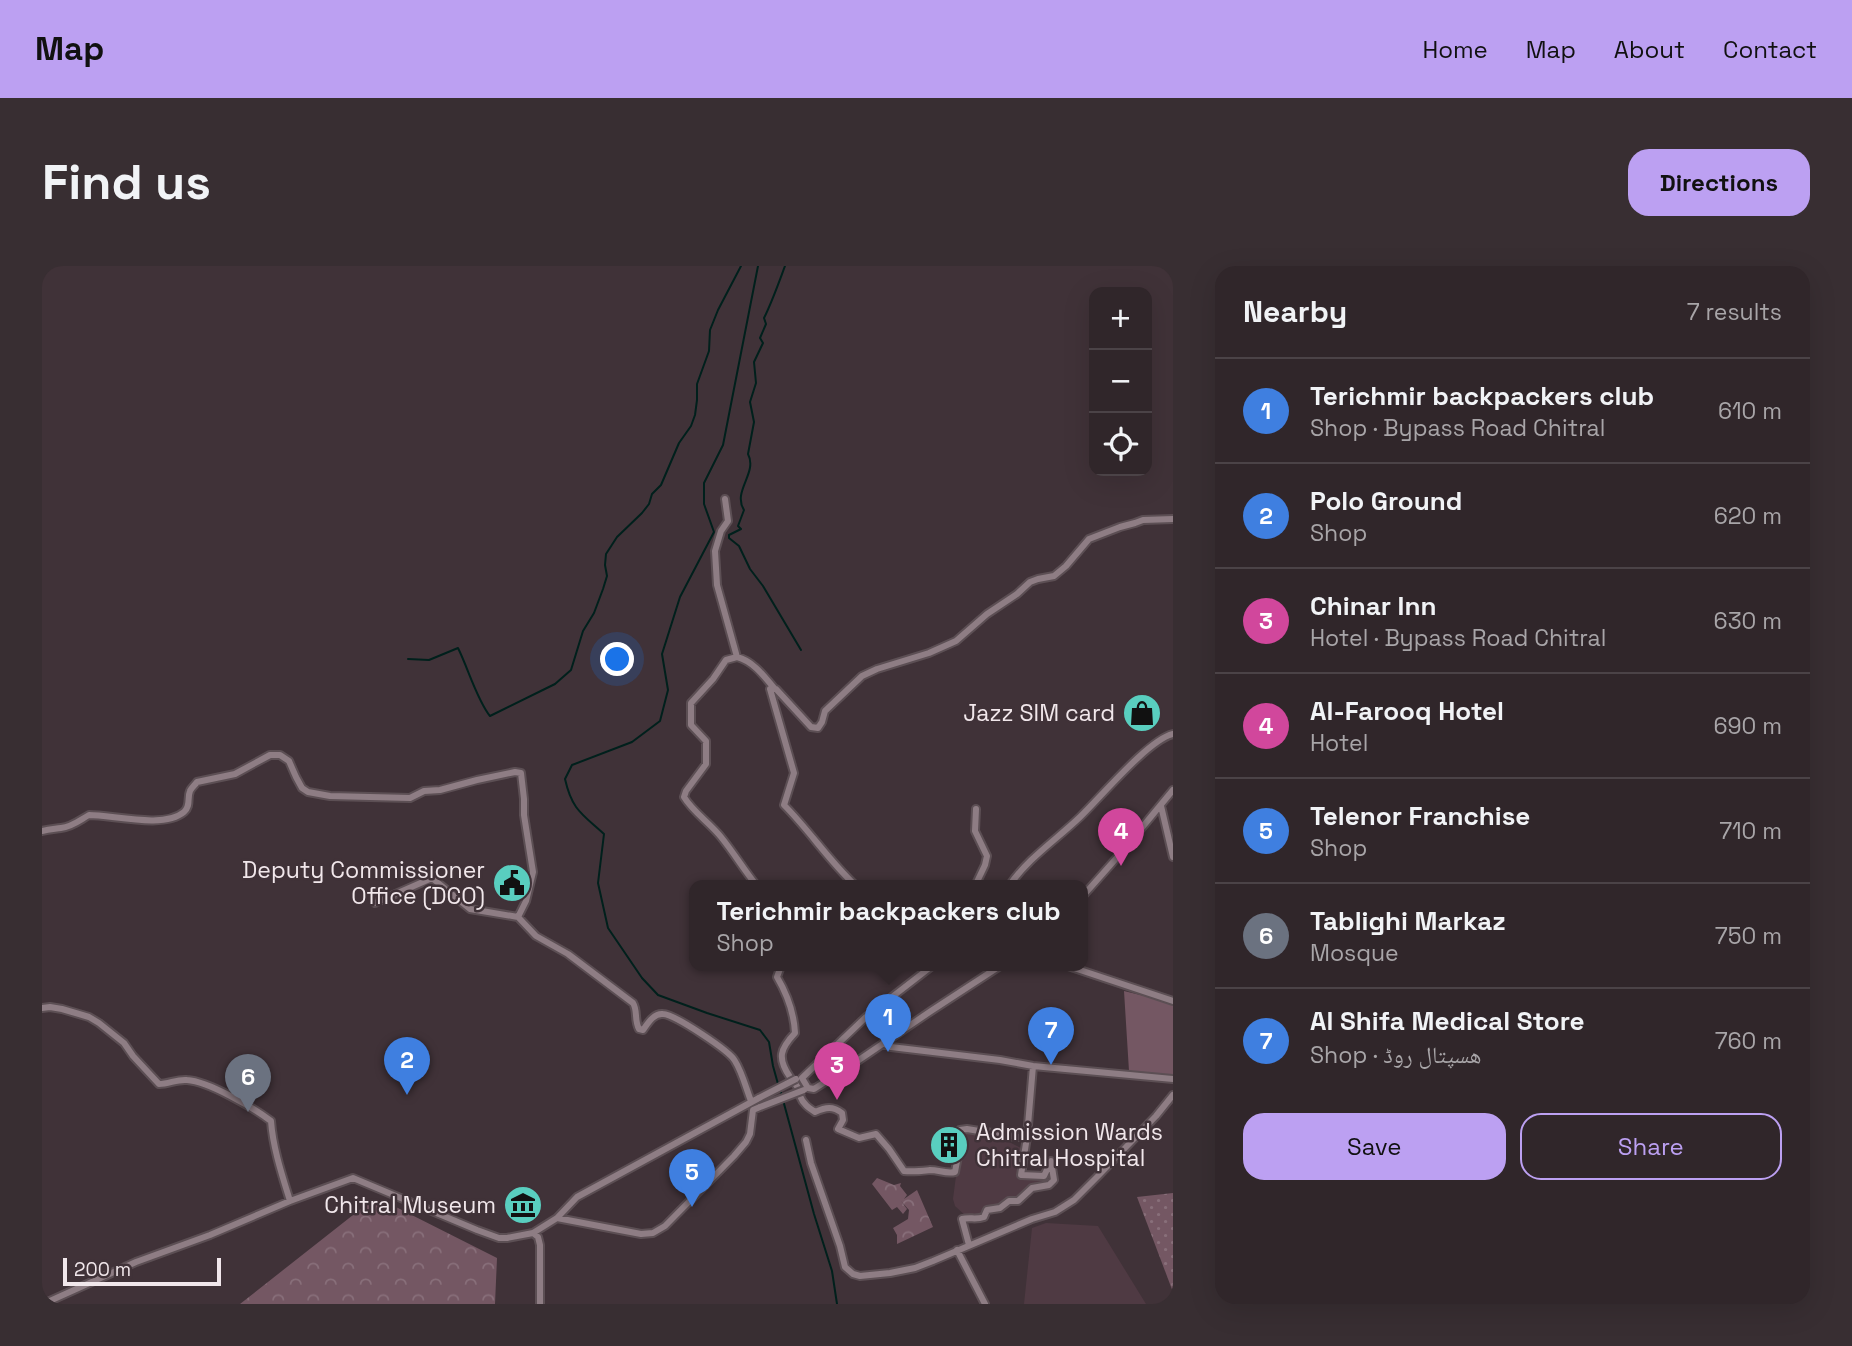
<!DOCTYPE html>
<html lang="en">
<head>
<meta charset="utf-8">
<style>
  body { margin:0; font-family:"Space Grotesk","Noto Naskh Arabic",sans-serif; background:#382e32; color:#f1f3f6 }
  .controls { position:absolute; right:21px; top:21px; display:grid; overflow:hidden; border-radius:14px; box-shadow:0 7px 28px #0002 }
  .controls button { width:63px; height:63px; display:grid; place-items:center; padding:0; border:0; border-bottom:2px solid #4b4347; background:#30262a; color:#f1f3f6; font:35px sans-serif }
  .scale { position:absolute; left:21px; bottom:18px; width:158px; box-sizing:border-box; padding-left:7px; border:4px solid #f1e7eb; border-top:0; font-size:19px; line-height:24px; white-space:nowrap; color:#f1e7eb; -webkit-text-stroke:5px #403238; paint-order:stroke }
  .you { position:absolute; left:576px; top:394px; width:24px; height:24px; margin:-18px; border:5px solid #fff; border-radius:50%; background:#1a73e8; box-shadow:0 0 0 10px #1a73e833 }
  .badge { display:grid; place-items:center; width:46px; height:46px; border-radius:50%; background:#bca0f2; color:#fff; font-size:23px; font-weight:700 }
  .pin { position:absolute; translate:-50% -58px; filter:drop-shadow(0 2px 4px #0008) }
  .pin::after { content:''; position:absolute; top:37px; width:24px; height:21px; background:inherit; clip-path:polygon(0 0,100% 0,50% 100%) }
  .popup { position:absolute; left:647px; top:614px; width:399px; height:91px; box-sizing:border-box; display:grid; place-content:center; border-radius:14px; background:#30262a; filter:drop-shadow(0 2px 5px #0005); font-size:23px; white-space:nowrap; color:#a8a5a8 }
  .popup b { font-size:26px; color:#f1f3f6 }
  .popup::after { content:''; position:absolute; left:50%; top:100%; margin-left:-14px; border:14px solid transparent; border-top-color:#30262a }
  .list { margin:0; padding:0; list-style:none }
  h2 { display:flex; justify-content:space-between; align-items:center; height:91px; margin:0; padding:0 28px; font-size:30px }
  h2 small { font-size:23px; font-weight:400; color:#a8a5a8 }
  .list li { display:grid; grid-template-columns:46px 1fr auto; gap:21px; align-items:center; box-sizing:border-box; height:105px; padding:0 28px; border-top:2px solid #4b4347 }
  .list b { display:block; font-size:26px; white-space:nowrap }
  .list p { margin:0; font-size:23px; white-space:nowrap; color:#a8a5a8 }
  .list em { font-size:23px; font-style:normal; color:#a8a5a8 }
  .actions { display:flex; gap:14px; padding:21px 28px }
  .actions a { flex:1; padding:16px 0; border:2px solid #bca0f2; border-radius:21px; text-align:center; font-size:24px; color:#bca0f2 }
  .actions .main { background:#bca0f2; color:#111 }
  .icon { flex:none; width:38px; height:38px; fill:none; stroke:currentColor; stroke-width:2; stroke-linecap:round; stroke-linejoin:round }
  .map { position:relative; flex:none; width:1131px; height:1038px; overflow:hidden; border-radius:21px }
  header { display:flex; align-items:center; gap:42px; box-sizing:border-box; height:98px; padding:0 35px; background:#bca0f2; color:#111 }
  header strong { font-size:33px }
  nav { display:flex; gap:38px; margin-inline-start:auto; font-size:24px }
  .intro { display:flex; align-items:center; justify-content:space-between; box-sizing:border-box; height:168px; padding:0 42px }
  h1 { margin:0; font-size:49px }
  .button { padding:18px 32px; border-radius:21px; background:#bca0f2; color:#111; font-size:24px; font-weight:700 }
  main { display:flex; gap:42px; padding:0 42px }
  aside { flex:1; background:#30262a; border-radius:21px; box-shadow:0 7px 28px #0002 }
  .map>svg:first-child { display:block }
  .built { fill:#4f3a43 }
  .grass { fill:url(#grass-dots) }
  .forest { fill:url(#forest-crowns) }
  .pitch { fill:#745763 }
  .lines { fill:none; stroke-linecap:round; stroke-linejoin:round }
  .stream { stroke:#00201c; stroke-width:2 }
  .minor-casing { stroke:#5c4f54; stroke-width:10 }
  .minor { stroke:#8e7d84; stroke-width:6 }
  .minor-bridge-casing { stroke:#5c4f54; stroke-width:10; stroke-linecap:butt }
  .minor-bridge { stroke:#8e7d84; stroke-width:6 }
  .labels { text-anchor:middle; stroke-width:5; stroke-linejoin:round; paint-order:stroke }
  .poi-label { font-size:23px; fill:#f1e7eb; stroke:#403238; text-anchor:end }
</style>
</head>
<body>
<header>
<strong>Map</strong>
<nav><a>Home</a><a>Map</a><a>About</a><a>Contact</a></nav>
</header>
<div class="intro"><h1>Find us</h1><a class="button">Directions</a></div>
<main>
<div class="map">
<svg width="1131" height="1038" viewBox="0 0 1131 1038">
  <defs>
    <pattern id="grass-dots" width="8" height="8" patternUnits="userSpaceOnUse" patternTransform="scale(1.75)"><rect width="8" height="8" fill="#745763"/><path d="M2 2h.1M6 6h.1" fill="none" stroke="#886f7a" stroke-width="1.8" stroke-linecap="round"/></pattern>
    <pattern id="forest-crowns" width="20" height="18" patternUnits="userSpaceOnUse" patternTransform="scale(1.75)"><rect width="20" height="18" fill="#745763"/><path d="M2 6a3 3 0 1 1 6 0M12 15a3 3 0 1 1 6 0" fill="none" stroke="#886f7a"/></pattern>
  </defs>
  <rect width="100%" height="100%" fill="#403238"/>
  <!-- built -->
  <path class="built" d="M 920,864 L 951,868 L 981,883 L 978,910 L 1003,912 L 1009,902 L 1008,917 L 996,918 L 982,925 L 974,934 L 960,940 L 945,942 L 939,952 L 925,951 L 913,940 L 911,933 Z
    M 1004,957 L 1056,960 L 1104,1038 L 982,1038 L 990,962 Z"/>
  <!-- grass -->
  <path class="grass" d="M 1131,927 L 1131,1026 L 1095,931 Z"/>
  <!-- forest -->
  <path class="forest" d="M 835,912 L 852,919 L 859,917 L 858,920 L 865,929 L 862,933 L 875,924 L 891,961 L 855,978 L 855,969 L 851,962 L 866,953 L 867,944 L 859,935 L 865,943 L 861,948 L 855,941 L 850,944 L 830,918 Z
    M 346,937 L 455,992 L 453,1038 L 198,1038 L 325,938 Z"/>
  <!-- pitch -->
  <path class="pitch" d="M 1082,725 L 1131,737 L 1131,810 L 1087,805 Z"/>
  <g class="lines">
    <!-- stream -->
    <path class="stream" d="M 716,0 L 681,179 L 662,217 L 662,238 L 672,266 L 638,331 L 620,388 L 626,424 L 618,455 L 590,476 L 530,499 L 523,513 C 530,544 540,548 562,568 L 556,617 L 566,662 L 600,712 L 616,729 L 665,747 L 718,764 L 727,776 L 731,800 L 736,818
      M 743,0 C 737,16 730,36 722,52 L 724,58 L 718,72 L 721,77 L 712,96 L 714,117 L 708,136 L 712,156 L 706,188 C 716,207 690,225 702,244 L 696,260 L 699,263 L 687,269 L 687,272 L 697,280 L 708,303 L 721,320 L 759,384
      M 366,393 L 387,394 L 416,382 C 426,402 435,434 448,450 L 513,418 L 529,404 L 541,365 L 552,347 L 561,323 L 565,310 L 563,299 L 564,288 L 575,271 L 600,247 L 607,238 L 610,228 L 619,219 L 637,177 L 649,160 L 653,149 L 655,134 L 655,118 L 667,85 L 668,64 L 676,44 L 699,0
      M 738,823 L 772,948 L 790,1005 L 795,1038"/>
    <defs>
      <path id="minor" d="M 683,233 L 686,255 L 679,265 L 673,285 L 675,319 L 695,391 C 711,395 722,410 732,422
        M 695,391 L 684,394 L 671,413 L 649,437 L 649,459 L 664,475 L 664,498 L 644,525 L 642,531 C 651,546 668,557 679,571 C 692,587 702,604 715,620
        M 1119,540 L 1131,591
        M 0,565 C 7,563 12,563 19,562 C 30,561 38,554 47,549 C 71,549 122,563 142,546 C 149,540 145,532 148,525 C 149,522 153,519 155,516 L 193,508 L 228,489 L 238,489 L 247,495 L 254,511 L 260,522 L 266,526 L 288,530 L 368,532 L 382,525 L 398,524 L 435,514 L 473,506 L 479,507 L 482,533 L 482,549 L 491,606 L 484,635 L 476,651 L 494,670 L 526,688 L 591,737 C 596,745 592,754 597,763 L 601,764 C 606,757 612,747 621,748 C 632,748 688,785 693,795 C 700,806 704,822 709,835
        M 814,620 C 787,595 768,565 742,539 L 752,507 L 728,423 L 734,423 L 769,461 L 776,462 L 780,456 L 783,445 L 820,410 L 835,403 L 887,387 L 914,375 L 945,348 L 975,328 L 988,316 L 996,313 L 1012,310 L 1024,300 L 1047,273 L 1078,261 L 1093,257 L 1101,254 L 1131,253
        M 933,620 L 943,599 L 945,590 L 933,565 L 934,543
        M 967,620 C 986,592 1014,574 1038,551 C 1059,531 1106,474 1131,468
        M 1040,631 L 1079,587 L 1131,524
        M 333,637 L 390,612 L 428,643 L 476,651
        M 739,700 L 735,711 C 745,728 752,747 753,767 C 738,783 735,792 748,811 C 751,815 756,821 758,825 C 758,827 758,829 758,830 C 761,838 767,842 773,846 C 784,841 791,840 800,847 L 801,854 L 796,863 L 817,872 L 834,868 L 847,883 L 862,905 C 871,906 879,905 888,904 C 897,904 904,908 913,906 L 918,879 L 918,864 L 925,863 L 974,871 L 985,871 L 979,909 L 1002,910 L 1009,895 L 1012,914 L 1007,919 L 990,922 L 976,935 L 967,935 L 958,942 L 945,944 L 942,951 C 934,954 928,951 920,953 L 927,979
        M 1026,700 L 1131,735
        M 0,742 L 8,741 L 20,743 L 47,751 L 57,757 L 82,777 L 91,790 L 117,818 C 127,818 135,813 145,814 C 166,815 212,842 229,855 C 231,882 240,909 248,935
        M 841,777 L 849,781 L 958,794 L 991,800 L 1131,813
        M 760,812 L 766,822 L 772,823 L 811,798 L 889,745 L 958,700
        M 760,812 L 824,751 L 890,700
        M 985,871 L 991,800
        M 764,874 L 769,897 L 798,980 L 803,1001 L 811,1008 L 818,1010 L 848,1007 L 873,1002 L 891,995 L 990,953 L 1013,946 L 1032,934 L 1057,909 L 1114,850 L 1131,829
        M 515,952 L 535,931 L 717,832
        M 491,967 L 496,971 L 498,979 L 498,1038
        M 915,984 L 943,1038
        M 1,1038 L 94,996 L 168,969 L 248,935 L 311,912 L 435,964 L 457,972 L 465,972 L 491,967 L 515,952 L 599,968 L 611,967 L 623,960 L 692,890 L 704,876 L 708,868 L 711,844 L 718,841"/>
    </defs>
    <!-- minor casing -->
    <use href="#minor" class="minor-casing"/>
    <!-- minor -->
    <use href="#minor" class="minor"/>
    <defs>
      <path id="minor-bridge" d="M 717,832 L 754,813
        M 718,841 L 762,824"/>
    </defs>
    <!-- minor-bridge casing -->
    <use href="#minor-bridge" class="minor-bridge-casing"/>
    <!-- minor-bridge -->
    <use href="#minor-bridge" class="minor-bridge"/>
  </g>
  <!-- icons -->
  <defs>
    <symbol id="shop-disc" viewBox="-11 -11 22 22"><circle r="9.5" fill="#59cebf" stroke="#403238"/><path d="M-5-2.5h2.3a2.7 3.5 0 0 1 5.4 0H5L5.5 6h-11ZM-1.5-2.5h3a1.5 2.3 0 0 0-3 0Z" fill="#111"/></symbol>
    <symbol id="civic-disc" viewBox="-11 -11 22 22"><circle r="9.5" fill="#59cebf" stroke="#403238"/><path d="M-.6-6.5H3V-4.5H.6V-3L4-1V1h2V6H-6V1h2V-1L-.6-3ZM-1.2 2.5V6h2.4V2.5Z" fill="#111"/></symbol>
    <symbol id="building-disc" viewBox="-11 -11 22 22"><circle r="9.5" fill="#59cebf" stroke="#403238"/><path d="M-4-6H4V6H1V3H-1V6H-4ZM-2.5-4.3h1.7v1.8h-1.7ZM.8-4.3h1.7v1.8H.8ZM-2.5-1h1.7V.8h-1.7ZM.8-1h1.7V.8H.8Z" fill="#111"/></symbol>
    <symbol id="museum-disc" viewBox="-11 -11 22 22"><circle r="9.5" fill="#59cebf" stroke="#403238"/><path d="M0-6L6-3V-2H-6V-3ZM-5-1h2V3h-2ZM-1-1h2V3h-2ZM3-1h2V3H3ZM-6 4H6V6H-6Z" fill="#111"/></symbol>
  </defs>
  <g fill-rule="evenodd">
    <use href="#shop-disc" x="1078" y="425" width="44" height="44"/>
    <use href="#civic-disc" x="448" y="595" width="44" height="44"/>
    <use href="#building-disc" x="885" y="857" width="44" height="44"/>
    <use href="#museum-disc" x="459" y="917" width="44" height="44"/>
  </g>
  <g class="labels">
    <!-- poi labels -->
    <g class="poi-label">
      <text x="1073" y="455">Jazz SIM card</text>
      <text x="443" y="612">Deputy Commissioner<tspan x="443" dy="26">Office (DCO)</tspan></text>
      <text x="934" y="874" text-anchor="start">Admission Wards<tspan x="934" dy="26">Chitral Hospital</tspan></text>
      <text x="454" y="947">Chitral Museum</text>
    </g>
  </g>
</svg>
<div class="controls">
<button>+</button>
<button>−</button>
<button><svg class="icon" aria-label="locate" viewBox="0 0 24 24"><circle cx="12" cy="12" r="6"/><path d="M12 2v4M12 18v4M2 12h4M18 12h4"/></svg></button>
</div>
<div class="scale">200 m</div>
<div class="you"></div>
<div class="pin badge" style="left:846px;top:786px;background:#3f7fe0">1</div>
<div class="popup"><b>Terichmir backpackers club</b>Shop</div>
<div class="pin badge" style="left:365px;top:829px;background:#3f7fe0">2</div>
<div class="pin badge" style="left:795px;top:834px;background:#d1479c">3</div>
<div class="pin badge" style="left:1079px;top:600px;background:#d1479c">4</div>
<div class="pin badge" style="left:650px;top:941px;background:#3f7fe0">5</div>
<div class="pin badge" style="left:206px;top:846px;background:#6b7280">6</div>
<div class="pin badge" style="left:1009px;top:799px;background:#3f7fe0">7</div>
</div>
<aside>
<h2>Nearby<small>7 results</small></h2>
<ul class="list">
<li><span class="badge" style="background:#3f7fe0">1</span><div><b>Terichmir backpackers club</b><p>Shop · Bypass Road Chitral</p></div><em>610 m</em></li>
<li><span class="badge" style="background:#3f7fe0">2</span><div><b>Polo Ground</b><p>Shop</p></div><em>620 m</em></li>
<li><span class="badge" style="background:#d1479c">3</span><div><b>Chinar Inn</b><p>Hotel · Bypass Road Chitral</p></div><em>630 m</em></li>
<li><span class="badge" style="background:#d1479c">4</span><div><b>Al-Farooq Hotel</b><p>Hotel</p></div><em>690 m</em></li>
<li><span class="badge" style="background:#3f7fe0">5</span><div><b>Telenor Franchise</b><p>Shop</p></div><em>710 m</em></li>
<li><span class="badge" style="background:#6b7280">6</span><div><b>Tablighi Markaz</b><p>Mosque</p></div><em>750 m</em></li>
<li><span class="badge" style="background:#3f7fe0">7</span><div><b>Al Shifa Medical Store</b><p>Shop · ھسپتال روڈ</p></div><em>760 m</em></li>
</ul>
<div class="actions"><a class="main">Save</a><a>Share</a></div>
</aside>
</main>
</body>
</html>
